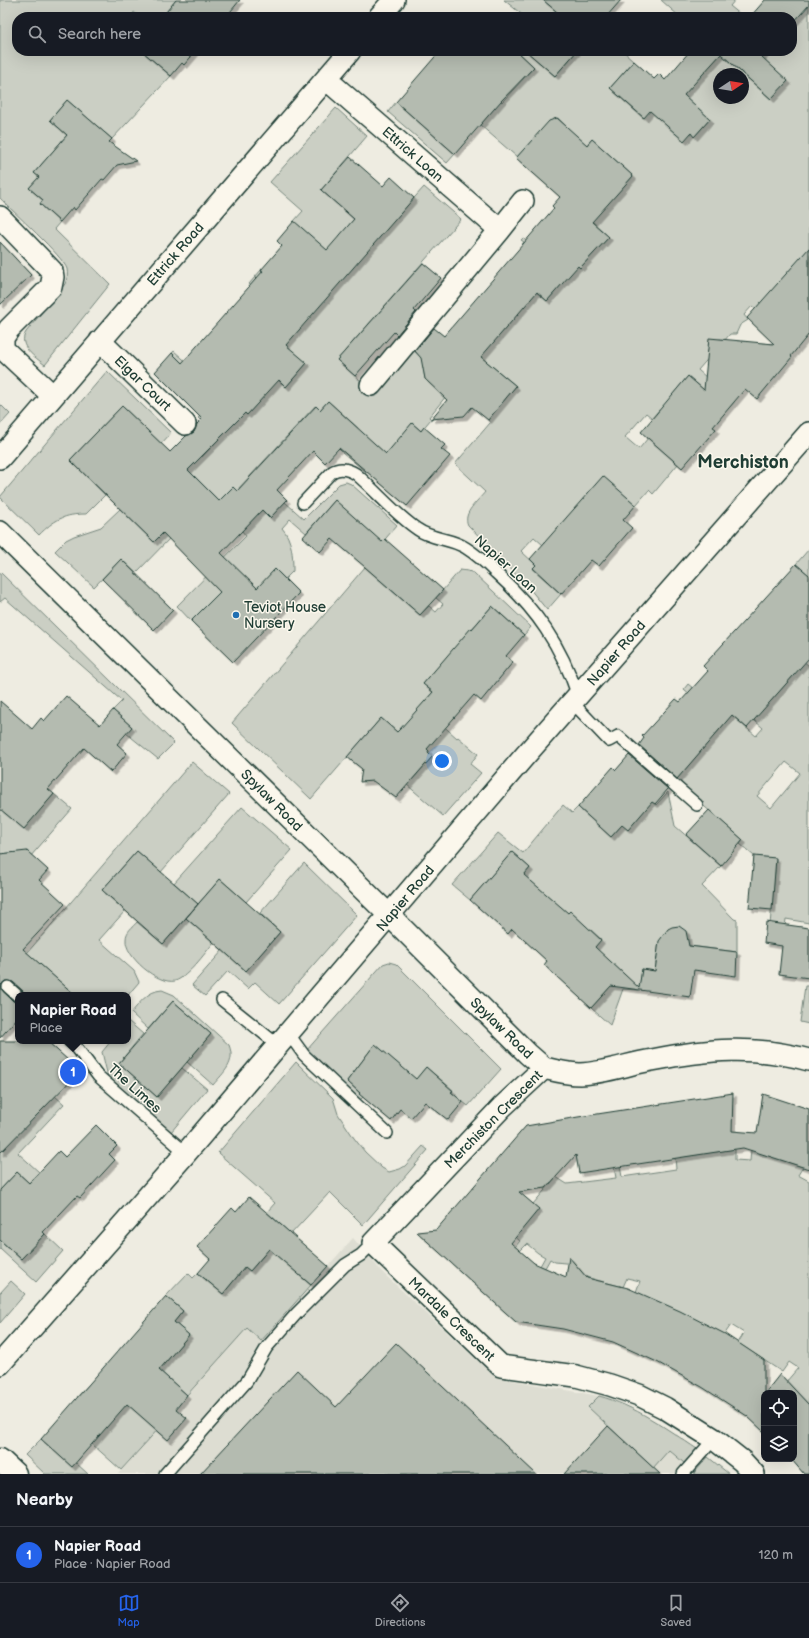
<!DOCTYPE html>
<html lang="en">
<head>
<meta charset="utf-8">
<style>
  body { margin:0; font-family:"Balsamiq Sans",sans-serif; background:#242831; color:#f1f3f6 }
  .controls { position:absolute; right:12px; bottom:12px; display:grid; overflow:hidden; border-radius:8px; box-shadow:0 4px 16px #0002 }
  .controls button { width:36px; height:36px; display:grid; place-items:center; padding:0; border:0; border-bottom:1px solid #363941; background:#171b24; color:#f1f3f6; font:20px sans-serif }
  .compass { position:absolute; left:713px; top:68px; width:36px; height:36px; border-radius:50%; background:#171b24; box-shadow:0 4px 16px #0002; rotate:78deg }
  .you { position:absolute; left:442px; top:761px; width:14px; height:14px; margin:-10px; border:3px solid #fff; border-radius:50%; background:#1a73e8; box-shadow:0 0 0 6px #1a73e833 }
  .badge { display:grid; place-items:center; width:26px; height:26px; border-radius:50%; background:#2563eb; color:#fff; font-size:13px; font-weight:700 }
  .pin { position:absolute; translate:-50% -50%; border:2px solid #fff; box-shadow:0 1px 4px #0006 }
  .popup { position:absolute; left:15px; top:992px; width:116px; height:52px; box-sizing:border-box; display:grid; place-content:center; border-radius:8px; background:#171b24; filter:drop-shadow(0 1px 3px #0005); font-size:13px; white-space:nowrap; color:#9ea1a6 }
  .popup b { font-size:15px; color:#f1f3f6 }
  .popup::after { content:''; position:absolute; left:50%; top:100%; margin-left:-8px; border:8px solid transparent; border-top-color:#171b24 }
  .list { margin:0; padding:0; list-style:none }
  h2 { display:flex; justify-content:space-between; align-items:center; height:52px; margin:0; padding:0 16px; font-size:17px }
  h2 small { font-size:13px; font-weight:400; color:#9ea1a6 }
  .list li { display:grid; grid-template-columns:26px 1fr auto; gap:12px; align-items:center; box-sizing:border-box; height:56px; padding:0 16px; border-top:1px solid #363941 }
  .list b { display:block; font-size:15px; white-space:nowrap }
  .list p { margin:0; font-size:13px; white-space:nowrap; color:#9ea1a6 }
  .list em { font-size:13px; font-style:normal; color:#9ea1a6 }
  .icon { flex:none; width:22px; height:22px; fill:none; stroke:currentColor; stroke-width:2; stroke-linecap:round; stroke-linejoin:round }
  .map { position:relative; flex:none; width:809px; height:1474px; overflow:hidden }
  .search { position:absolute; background:#171b24; box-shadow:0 4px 16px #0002; left:12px; right:12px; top:12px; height:44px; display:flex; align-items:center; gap:10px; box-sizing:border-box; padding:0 14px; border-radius:16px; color:#9ea1a6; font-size:15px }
  .sheet { height:108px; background:#171b24 }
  nav { display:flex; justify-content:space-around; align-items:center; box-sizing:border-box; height:56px; border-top:1px solid #363941; background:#171b24; font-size:11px; color:#9ea1a6 }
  nav a { display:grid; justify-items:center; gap:2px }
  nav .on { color:#2563eb }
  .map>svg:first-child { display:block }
  .built { fill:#ddddd2 }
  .green { fill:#cbcfc4; stroke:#75867c; fill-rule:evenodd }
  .building { fill:#b4bbb0; stroke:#1f3d34; filter:url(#shadow) }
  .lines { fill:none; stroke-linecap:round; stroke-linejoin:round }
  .lane-casing { stroke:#1f3d34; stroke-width:14 }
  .street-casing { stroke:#1f3d34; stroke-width:24 }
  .secondary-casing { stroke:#1f3d34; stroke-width:25 }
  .lane { stroke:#fbf7ec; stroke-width:11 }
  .street { stroke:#fbf7ec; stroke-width:21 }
  .secondary { stroke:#fbf7ec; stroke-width:22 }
  .poi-dot { fill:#1f6fb2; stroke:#fbf7ec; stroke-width:1.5 }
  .labels { text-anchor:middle; stroke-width:3; stroke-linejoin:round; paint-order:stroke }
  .street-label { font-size:14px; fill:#1f3d34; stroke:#fbf7ec }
  .poi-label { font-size:14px; fill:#1f3d34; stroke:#fbf7ec; text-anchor:start }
  .district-label { font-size:18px; font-weight:bold; fill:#1f3d34; stroke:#fbf7ec }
</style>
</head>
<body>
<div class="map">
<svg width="809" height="1474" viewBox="0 0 809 1474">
  <defs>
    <filter id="shadow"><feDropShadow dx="3.5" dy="3.5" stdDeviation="0" flood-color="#0004"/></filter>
  </defs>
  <rect width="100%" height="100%" fill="#eeece1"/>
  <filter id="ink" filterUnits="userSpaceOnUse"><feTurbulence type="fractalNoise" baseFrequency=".025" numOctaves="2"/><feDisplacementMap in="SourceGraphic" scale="8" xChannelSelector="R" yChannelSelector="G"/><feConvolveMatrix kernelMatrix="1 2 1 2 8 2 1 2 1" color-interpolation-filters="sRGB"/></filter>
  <g filter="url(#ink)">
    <!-- built -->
    <path class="built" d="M 353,1238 L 383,1273 L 495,1377 L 599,1396 L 622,1405 L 675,1434 L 697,1449 L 729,1474 L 118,1474 L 247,1328 L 261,1341 Z"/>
    <!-- green -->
    <path class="green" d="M 0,0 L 176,0 L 162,17 L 140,17 L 134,12 L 130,17 L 17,17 L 17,51 L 142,51 L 171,76 L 112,139 L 67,100 L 50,120 L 67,135 L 34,173 L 39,177 L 29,188 L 43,200 L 40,204 L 60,222 L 54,229 L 110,284 L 45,365 C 35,357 17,346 26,332 L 65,284 C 67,279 68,274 67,269 C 63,256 12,211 0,198 Z
      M 504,0 L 543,0 L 563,17 L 525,17 Z
      M 661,0 L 735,0 L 730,6 L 741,15 L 740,17 L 680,17 Z
      M 809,4 L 809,335 L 786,314 L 770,321 L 752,306 L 744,315 L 748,320 L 740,325 L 736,334 L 730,334 L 724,341 L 721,339 L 713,340 L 712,354 L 698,370 L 734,402 L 727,410 L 688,376 L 674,393 L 681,399 L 667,417 L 659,410 L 652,418 L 646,413 L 625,437 L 639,449 L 648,438 L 678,464 L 653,494 L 649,490 L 636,505 L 543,545 L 534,537 L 521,551 L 536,565 L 533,569 L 561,594 L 547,610 L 529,588 L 468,525 C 462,513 478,501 485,492 L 455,464 L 490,423 L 488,420 L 516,386 L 482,358 L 454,392 L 451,390 L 429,417 L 431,419 L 421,431 L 412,423 L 409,445 L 378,461 L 367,473 L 342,452 L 352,441 L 358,428 L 328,401 L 320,410 L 315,406 L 239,488 L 270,518 L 285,502 L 304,519 L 339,484 L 346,482 L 351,484 L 397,525 L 365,563 L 335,500 L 306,533 L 290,519 L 282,528 C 292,539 293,556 293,571 L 285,579 L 275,569 L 258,589 L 191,621 L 177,606 L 246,536 L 242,531 L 259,513 L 233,487 L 215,505 L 208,499 L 136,573 L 121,559 L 94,587 L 55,551 L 66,540 L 74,536 L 101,527 L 120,509 L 154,542 L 206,489 L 175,457 L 188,443 L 202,457 L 219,439 L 198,418 L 218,399 L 172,353 L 174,351 L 247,415 L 278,380 L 286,387 L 306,364 L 282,341 L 296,325 L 249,284 L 261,270 L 297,301 L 294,221 L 303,211 L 270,182 L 336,108 L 367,136 L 321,190 L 354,219 L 349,225 L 372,245 L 424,187 L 461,219 L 337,360 L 377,395 L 414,351 L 430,365 L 424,372 L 425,379 L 431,385 L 438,385 L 499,336 L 536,292 L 547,301 L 560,286 L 550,269 L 522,244 L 524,242 L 521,240 L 523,238 L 557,268 L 568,257 L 580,268 L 609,237 L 575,205 L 602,210 L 633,176 L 592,139 L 551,186 L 568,128 L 558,118 L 554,119 L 517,157 L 480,125 L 493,110 L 434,58 L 475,77 L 502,102 L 534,67 L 517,51 L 526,51 L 555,76 L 577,51 L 623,51 L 634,61 L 610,88 L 643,118 L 657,103 L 695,136 L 710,119 L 683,95 L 721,54 L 771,99 L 787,81 L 755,51 L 759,51 L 764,55 L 767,51 L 792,51 L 792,24 ZM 719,74 L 743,74 L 743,98 L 719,98 Z
      M 396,102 L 455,154 L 447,163 L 388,112 Z
      M 107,371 L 171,433 L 161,444 L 122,406 L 70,460 L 105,495 L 86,514 C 64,514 54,520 39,535 L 0,497 Z
      M 0,404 L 10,414 L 0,425 Z
      M 809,549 L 809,575 L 796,564 Z
      M 365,567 L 420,615 L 429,606 L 436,612 L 443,604 L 436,598 L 460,570 L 468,571 L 474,573 L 531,627 L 524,635 L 492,606 L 423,684 L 433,692 L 421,706 L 457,738 L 458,737 L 478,754 L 470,764 L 481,773 L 443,816 L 399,778 L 413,779 L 432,757 L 428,753 L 429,751 L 424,746 L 423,749 L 400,729 L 397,732 L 381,718 L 311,799 L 232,723 Z
      M 0,572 L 174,743 L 158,759 L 126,733 L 132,727 L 113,710 L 122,701 L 5,598 L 0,602 Z
      M 767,629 L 809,666 L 809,923 L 786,919 L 785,927 L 770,925 L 776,859 L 754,856 L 740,844 L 743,840 L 675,781 L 706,745 L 710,729 L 716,734 L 724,724 L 684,689 L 688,684 L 710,702 L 713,699 L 756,736 L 763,728 L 747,714 L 758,715 L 793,676 L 755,642 ZM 786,762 L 800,773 L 771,808 L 757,796 Z
      M 192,762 L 229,794 L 161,872 L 137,851 L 102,890 L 125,911 L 99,940 L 134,971 L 139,982 L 128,995 L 75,995 L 27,953 Z
      M 668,792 L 675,826 L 721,866 L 702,886 L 734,919 L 737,920 L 737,952 L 659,942 L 655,971 L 642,969 L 639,990 L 623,989 L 610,1025 L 591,1008 L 609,988 L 595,947 L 601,939 L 591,930 L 584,938 L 536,949 L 524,875 L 530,868 L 512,852 L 470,900 L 452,885 L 498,833 L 523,853 L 563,805 L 572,813 L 578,807 L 611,837 L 647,797 L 656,805 Z
      M 54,794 L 72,809 L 23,865 L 10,853 L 0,854 L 0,809 L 32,819 Z
      M 242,807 L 292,850 L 246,902 L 220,879 L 198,904 L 174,883 Z
      M 304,863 L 357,915 L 279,1004 L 255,982 L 248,989 L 228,971 L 205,996 L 192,985 L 223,950 L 246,971 L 280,932 L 260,913 Z
      M 186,918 L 214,942 C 205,953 188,977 175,981 C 158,985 124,956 126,939 C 126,931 133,927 137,922 L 163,944 Z
      M 389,962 L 396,964 L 501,1069 L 468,1106 L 451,1092 L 453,1090 L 426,1067 L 414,1082 L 375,1044 L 347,1081 L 360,1093 L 363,1097 L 358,1102 L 306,1051 L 383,964 Z
      M 805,986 L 809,986 L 809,1024 L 800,1022 Z
      M 162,990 L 174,995 L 229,1045 C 236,1063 224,1072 213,1085 L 187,1062 L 211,1034 L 173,1001 L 148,1029 L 131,1013 C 140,1003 147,991 162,990 Z
      M 128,1021 L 143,1034 L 119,1063 L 157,1096 L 182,1068 L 207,1089 L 171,1132 L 108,1077 L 102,1052 L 111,1041 L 128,1041 Z
      M 296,1062 L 333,1098 L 338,1114 L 354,1138 L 365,1152 L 382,1168 L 389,1172 L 400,1169 L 405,1166 L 423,1146 L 428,1150 L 363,1225 L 330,1192 L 291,1234 L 267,1212 L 275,1203 L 218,1153 Z
      M 55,1096 L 64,1104 L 18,1153 L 39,1172 L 29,1183 L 17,1172 L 0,1190 L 0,1144 L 4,1148 Z
      M 735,1149 L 735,1160 L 750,1161 L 751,1150 L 803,1167 L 798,1175 L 809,1181 L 809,1405 L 786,1382 L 798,1368 L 789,1362 L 782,1372 L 738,1343 L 744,1333 L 731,1325 L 724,1335 L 636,1292 L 640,1281 L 627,1278 L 623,1287 L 574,1274 L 575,1264 L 555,1262 L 550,1259 L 545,1268 L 540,1266 L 545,1257 L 538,1253 L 527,1244 L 520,1251 L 515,1247 L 520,1241 L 513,1235 L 533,1204 L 556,1177 L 567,1184 L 616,1178 L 614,1167 L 620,1166 L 622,1177 L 676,1169 L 675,1158 Z
      M 45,1234 L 63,1251 L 36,1282 L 0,1249 L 0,1240 L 21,1259 Z
      M 269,1241 L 299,1275 L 311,1285 L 261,1341 L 247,1328 L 187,1395 L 159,1370 L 189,1335 L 174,1322 L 183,1311 L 166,1296 L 188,1273 L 193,1278 L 198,1273 L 223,1294 L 245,1267 L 250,1271 L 265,1254 Z
      M 11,1281 L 25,1294 L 0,1323 L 0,1293 Z
      M 96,1377 L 128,1405 L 170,1416 L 121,1470 L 92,1444 L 108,1425 L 77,1397 Z
      M 599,1396 C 634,1405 667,1429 697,1449 L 684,1463 L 669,1450 L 653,1468 L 588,1407 Z
      M 41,1439 L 72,1466 L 76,1463 L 88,1474 L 45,1474 L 25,1455 Z
      M 708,1457 L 729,1474 L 695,1474 L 694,1473 Z"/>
    <!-- building -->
    <path class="building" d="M 176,0 L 240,0 L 226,17 L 162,17 Z
      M 543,0 L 621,0 L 606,17 L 563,17 Z
      M 765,0 L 809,0 L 809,5 L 792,24 L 792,17 L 750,17 Z
      M 142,51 L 196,51 L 184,65 L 182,63 L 171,76 Z
      M 440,51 L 517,51 L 534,67 L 501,101 L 455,154 L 396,102 Z
      M 526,51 L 577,51 L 555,76 Z
      M 690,51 L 767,51 L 762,57 L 788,81 L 771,99 L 721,54 L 684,95 L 710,119 L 694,137 L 691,133 L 684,141 L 650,111 L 644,118 L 610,88 L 634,61 L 654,79 L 659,74 L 665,80 Z
      M 67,100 L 112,139 L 109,142 L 136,161 L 117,165 L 104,180 L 102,179 L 75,210 L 73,207 L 60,222 L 40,204 L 43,200 L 29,188 L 39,177 L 34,173 L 67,135 L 50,120 Z
      M 557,118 L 587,145 L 592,139 L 633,176 L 592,222 L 609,237 L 580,268 L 578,266 L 547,301 L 537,292 L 481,357 L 516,386 L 488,420 L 472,407 L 464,416 L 431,419 L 447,400 L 425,379 L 421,358 L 415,351 L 434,328 L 444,336 L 554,208 L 552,206 L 560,197 L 516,158 L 549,121 Z
      M 350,157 L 383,186 L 391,177 L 414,198 L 286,345 L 307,363 L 286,387 L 279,380 L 247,415 L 245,413 L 188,470 L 219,501 L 233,487 L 237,491 L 316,406 L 320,410 L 328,401 L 386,454 L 412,423 L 421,431 L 424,427 L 445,445 L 441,449 L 450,456 L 407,506 L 339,448 L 325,463 L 313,451 L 277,490 L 287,500 L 270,518 L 262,510 L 221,553 L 257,588 L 275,569 L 299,593 L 233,662 L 191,621 L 220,592 L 163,533 L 154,542 L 70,460 L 122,406 L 170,452 L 186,436 L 194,432 L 197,424 L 202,419 L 155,372 L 172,353 L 182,363 L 263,271 L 261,270 L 282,246 L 277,241 L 294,221 L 327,250 L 354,219 L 321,190 Z
      M 0,242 L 31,275 L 0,305 Z
      M 809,248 L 809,334 L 791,356 L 792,357 L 757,399 L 745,389 L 713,427 L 716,429 L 682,468 L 641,432 L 688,376 L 704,390 L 709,338 L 774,344 L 747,318 Z
      M 423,263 L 441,278 L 414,310 L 416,312 L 397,335 L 394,332 L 355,376 L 337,360 Z
      M 603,476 L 636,505 L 623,520 L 632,528 L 599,566 L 591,560 L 561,594 L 533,568 L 536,565 L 530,559 Z
      M 335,500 L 382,542 L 385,539 L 443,590 L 420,615 L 365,567 L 332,539 L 320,552 L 303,537 Z
      M 121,559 L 173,610 L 154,630 L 102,579 Z
      M 796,564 L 809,575 L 809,658 L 747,728 L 732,715 L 677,779 L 639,745 L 644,738 L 642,736 L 676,699 L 680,702 L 708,671 L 703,666 Z
      M 492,606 L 524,635 L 506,656 L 513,662 L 481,701 L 474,695 L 427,749 L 429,751 L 428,753 L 432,757 L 396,798 L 373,781 L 360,782 L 362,769 L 347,757 L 381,718 L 397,732 L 400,729 L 433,692 L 423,684 L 471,628 L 472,629 Z
      M 66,696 L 100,725 L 113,710 L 132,727 L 117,744 L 127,753 L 111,772 L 84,748 L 48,789 L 54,794 L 24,829 L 0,809 L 0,701 L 32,729 L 41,718 L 44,721 Z
      M 629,755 L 668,789 L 655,804 L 652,802 L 628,830 L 622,825 L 611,837 L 578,807 L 613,767 L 616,770 Z
      M 709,810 L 743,840 L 721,866 L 686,835 Z
      M 27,851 L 48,870 L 39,880 L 65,904 L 23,949 L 75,995 L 25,995 L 23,991 L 13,982 L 5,981 L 1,985 L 2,990 L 13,1001 L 18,1003 L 18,1017 L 0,1038 L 0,854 Z
      M 137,851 L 198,904 L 163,944 L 102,890 Z
      M 512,852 L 530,868 L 524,875 L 568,913 L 570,911 L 601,940 L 595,947 L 639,988 L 642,969 L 655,971 L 659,941 L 668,929 L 672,927 L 679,926 L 686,931 L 689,946 L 737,952 L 736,976 L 694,970 L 690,997 L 611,986 L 591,1008 L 544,965 L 547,961 L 512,929 L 508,934 L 470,900 Z
      M 754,856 L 776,858 L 772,910 L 749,908 Z
      M 220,879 L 280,932 L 246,971 L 186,918 Z
      M 766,922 L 809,928 L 809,978 L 779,974 L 782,946 L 764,943 Z
      M 173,1001 L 211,1034 L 157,1097 L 119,1063 Z
      M 0,1041 L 47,1041 L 80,1071 L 0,1153 Z
      M 375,1044 L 416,1079 L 426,1067 L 453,1091 L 451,1092 L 463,1102 L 448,1120 L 425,1102 L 411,1118 L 400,1109 L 391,1121 L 359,1094 L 360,1093 L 347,1081 Z
      M 733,1093 L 732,1131 L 757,1133 L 763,1094 L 809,1109 L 809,1169 L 743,1148 L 579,1173 L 576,1155 L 546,1188 L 519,1192 L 539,1209 L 511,1243 L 534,1263 L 566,1277 L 569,1257 L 587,1278 L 628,1288 L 680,1311 L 725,1334 L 764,1360 L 764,1432 L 747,1416 L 702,1387 L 657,1362 L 613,1342 L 563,1329 L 516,1322 L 417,1232 L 436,1230 L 526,1126 L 578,1117 Z
      M 96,1125 L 117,1146 L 109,1154 L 115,1160 L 80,1198 L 77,1196 L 43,1232 L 45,1234 L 21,1259 L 0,1240 L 0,1190 L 17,1172 L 29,1183 L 59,1151 L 65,1157 Z
      M 249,1197 L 328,1266 L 311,1285 L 269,1249 L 250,1271 L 245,1267 L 223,1294 L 198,1273 L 210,1259 L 197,1247 L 232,1208 L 236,1212 Z
      M 166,1296 L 183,1311 L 174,1322 L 189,1335 L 159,1370 L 187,1395 L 176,1409 L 187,1418 L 168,1440 L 127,1404 L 72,1467 L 41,1439 Z
      M 396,1343 L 536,1474 L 200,1474 L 297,1370 L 336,1407 Z
      M 780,1374 L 809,1405 L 809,1474 L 804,1474 L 791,1459 L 794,1459 L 794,1393 L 765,1393 Z
      M 608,1426 L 660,1474 L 564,1474 Z"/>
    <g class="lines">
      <defs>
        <path id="lane" d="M 303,503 L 332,472 C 340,467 348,469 356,474 C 377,492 395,514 417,529 C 432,540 451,538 466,548 C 477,555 487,564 496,573 C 536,609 561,645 578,696
          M 572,702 L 609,741 L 618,736 L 697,805
          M 8,987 L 18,996
          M 222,1000 L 278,1045
          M 288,1033 L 304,1055 L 387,1133
          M 69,1041 L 77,1048 L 98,1076 L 186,1153
          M 165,1474 L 247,1381 L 267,1347 L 297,1313 L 345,1265 L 361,1255 L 373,1243
          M 683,1474 L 714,1439"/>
        <path id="street" d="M 379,17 L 394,0
          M 326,79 L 500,230 L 371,385
          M 0,217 L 52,271 L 53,277 L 51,287 L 9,329 L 3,338 L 3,349 L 53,396
          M 500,230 L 523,201
          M 100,341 L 185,424
          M 0,458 L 350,51
          M 0,532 L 390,916 L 528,1054 L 544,1068
          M 0,1364 L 186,1153 L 523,758 L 809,433
          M 754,1474 L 742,1461 L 714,1439 L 665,1408 L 639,1395 L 610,1385 L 576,1376 L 501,1366 L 373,1243 L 502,1107 L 544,1068 C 556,1071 568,1074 580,1074 C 605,1073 628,1064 652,1060 C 708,1049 754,1045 809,1060"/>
        <path id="secondary" d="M 0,1460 L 15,1474"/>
      </defs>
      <!-- lane casing -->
      <use href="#lane" class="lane-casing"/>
      <!-- street casing -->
      <use href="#street" class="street-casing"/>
      <!-- secondary casing -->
      <use href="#secondary" class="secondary-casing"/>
      <!-- lane -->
      <use href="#lane" class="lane"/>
      <!-- street -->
      <use href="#street" class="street"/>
      <!-- secondary -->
      <use href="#secondary" class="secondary"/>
    </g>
  </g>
  <!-- markers -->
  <circle class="poi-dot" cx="236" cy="615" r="4"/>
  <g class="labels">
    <!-- street labels -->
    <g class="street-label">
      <text transform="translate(413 154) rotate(41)" y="5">Ettrick Loan</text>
      <text transform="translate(175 254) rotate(-49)" y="5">Ettrick Road</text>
      <text transform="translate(143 383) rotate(44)" y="5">Elgar Court</text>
      <text transform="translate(506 564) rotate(42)" y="5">Napier Loan</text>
      <text transform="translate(616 653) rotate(-49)" y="5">Napier Road</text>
      <text transform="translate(272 800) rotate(45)" y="5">Spylaw Road</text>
      <text transform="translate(405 898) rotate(-50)" y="5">Napier Road</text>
      <text transform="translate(502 1028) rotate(44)" y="5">Spylaw Road</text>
      <text transform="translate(135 1088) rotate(42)" y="5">The Limes</text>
      <text transform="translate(493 1119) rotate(-45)" y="5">Merchiston Crescent</text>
      <text transform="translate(452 1319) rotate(44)" y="5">Mardale Crescent</text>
    </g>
    <!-- poi labels -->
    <g class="poi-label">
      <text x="244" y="612">Teviot House<tspan x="244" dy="16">Nursery</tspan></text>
    </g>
    <!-- district labels -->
    <g class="district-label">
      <text x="743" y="468">Merchiston</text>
    </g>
  </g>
</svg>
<div class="controls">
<button><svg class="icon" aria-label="locate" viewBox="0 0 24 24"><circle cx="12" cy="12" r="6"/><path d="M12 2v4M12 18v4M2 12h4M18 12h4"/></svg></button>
<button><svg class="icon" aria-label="layers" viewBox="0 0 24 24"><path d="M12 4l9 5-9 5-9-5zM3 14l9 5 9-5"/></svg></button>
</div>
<svg class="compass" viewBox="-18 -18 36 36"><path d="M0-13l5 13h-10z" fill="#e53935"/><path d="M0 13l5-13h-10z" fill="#9ea1a6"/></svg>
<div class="you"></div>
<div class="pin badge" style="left:73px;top:1072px">1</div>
<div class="popup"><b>Napier Road</b>Place</div>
<div class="search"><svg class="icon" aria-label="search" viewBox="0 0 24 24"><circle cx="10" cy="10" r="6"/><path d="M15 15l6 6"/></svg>Search here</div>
</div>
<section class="sheet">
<h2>Nearby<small></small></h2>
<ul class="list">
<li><span class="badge">1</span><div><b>Napier Road</b><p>Place · Napier Road</p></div><em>120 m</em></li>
</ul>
</section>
<nav>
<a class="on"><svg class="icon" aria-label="map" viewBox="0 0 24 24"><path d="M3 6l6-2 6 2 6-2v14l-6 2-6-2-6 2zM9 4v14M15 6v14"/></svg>Map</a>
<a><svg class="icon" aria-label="directions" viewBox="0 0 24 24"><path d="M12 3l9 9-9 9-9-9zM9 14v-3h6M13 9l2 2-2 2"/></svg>Directions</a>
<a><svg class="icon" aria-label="saved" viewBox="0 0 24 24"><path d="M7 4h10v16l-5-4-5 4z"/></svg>Saved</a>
</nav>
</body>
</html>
